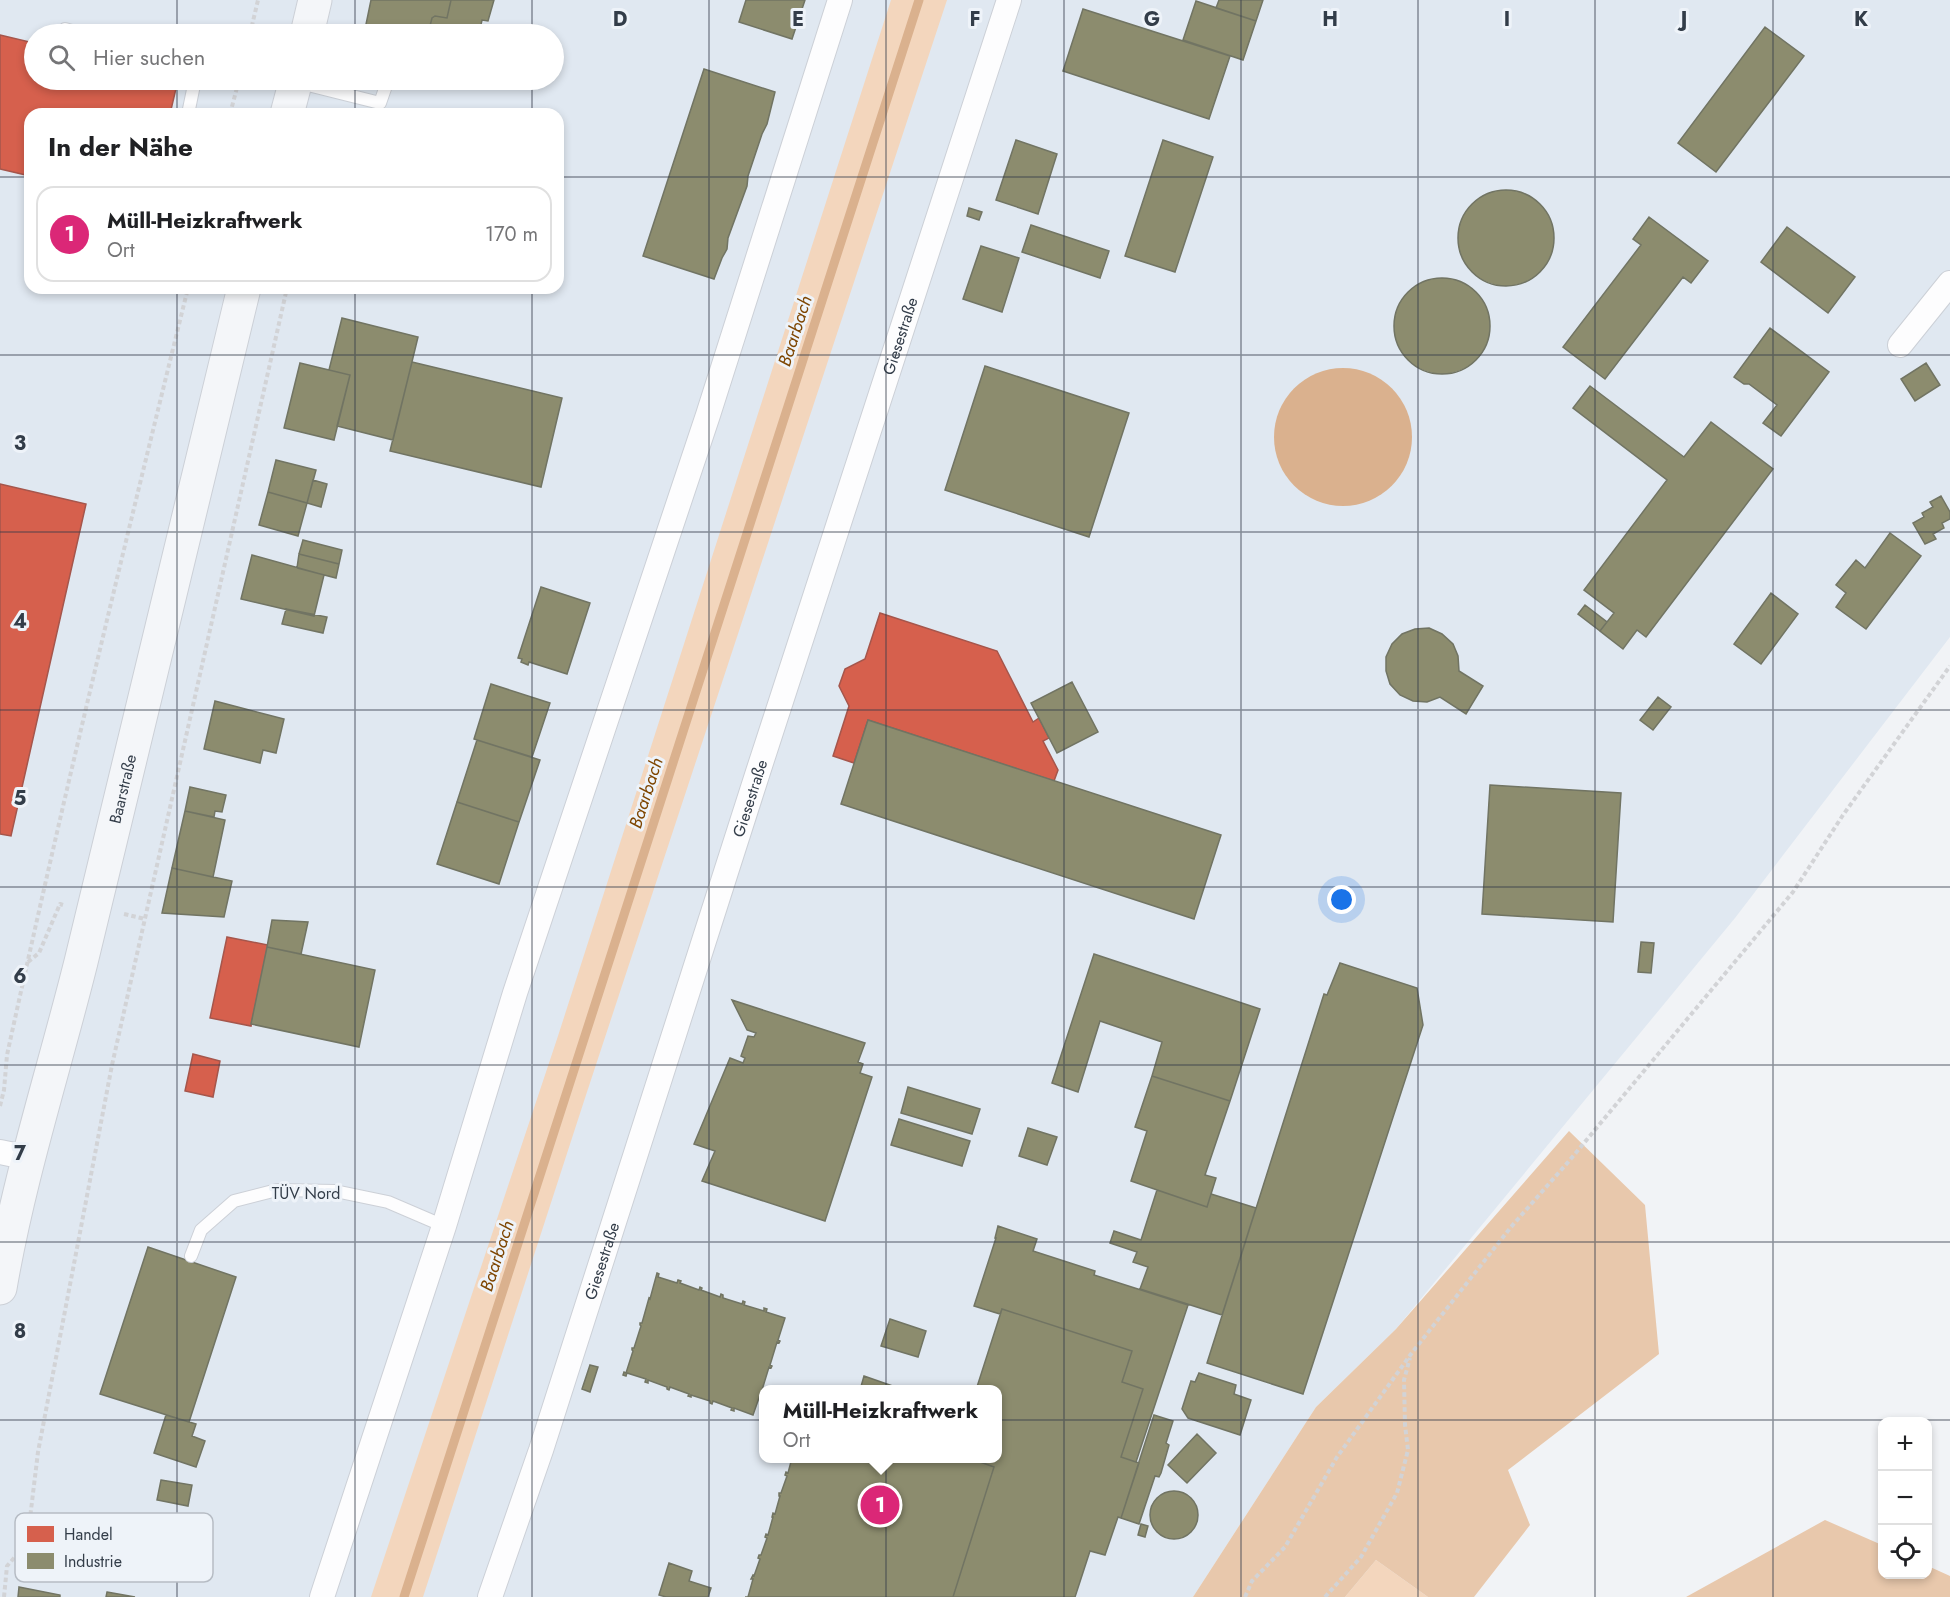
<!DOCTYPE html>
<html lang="de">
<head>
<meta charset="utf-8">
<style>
  body { margin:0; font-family:Jost,sans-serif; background:#f6f6f6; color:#202124 }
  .controls { position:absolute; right:18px; bottom:18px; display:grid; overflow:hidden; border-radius:12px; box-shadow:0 3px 9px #0003 }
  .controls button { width:54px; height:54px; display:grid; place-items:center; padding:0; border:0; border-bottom:2px solid #e0e0e0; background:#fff; color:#202124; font:30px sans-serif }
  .you { position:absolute; left:1342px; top:900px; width:21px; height:21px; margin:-15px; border:4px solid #fff; border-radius:50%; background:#1a73e8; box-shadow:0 0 0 9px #1a73e833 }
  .badge { display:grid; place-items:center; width:39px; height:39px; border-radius:50%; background:#db2777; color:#fff; font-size:20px; font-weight:700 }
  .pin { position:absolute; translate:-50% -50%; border:3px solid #fff; box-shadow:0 2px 6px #0006 }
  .popup { position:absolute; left:759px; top:1385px; width:243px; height:78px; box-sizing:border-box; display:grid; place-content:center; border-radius:12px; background:#fff; filter:drop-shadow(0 2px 4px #0005); font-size:20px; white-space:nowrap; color:#757577 }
  .popup b { font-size:22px; color:#202124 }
  .popup::after { content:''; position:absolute; left:50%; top:100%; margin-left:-12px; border:12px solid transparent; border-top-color:#fff }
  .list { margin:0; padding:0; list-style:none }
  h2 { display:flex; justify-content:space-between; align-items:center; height:78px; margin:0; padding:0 24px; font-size:26px }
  h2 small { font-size:20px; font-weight:400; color:#757577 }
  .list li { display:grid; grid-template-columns:39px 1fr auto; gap:18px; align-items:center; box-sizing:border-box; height:96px; margin:0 12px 12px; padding:0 12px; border:2px solid #e0e0e0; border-radius:18px }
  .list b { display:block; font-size:22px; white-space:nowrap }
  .list p { margin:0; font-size:20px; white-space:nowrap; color:#757577 }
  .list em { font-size:20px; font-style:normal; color:#757577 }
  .icon { flex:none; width:33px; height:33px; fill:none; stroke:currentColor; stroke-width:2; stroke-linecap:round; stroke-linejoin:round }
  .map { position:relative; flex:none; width:1950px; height:1597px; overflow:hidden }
  .search { position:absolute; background:#fff; box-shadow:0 3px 9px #0003; left:24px; top:24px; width:540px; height:66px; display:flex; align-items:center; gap:15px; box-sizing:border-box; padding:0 21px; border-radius:33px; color:#757577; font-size:22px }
  .panel { position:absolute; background:#fff; box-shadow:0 3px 9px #0003; left:24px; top:108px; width:540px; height:186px; border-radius:18px }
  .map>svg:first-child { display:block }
  .built { fill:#e0e8f1; fill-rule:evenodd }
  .green { fill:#f3d6bd }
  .forest { fill:#e8c8ac }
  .water { fill:#dab18e }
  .shops { fill:#d6604d; stroke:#a5564c; stroke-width:1.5 }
  .industry { fill:#8c8c6e; stroke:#717463; stroke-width:1.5 }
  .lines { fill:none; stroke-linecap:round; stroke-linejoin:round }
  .stream { stroke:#dab18e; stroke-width:9 }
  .lane-casing { stroke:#ccd0d7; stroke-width:14 }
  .street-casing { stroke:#ccd0d7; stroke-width:26 }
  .secondary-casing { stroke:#ccd0d7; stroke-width:35 }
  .path { stroke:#d2d3d6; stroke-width:4; stroke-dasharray:4.5 3; stroke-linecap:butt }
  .lane { stroke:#fdfdfe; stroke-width:12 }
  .street { stroke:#fdfdfe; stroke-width:24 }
  .secondary { stroke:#f4f6f9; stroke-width:33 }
  .grid { fill:none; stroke:#333d49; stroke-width:1.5; stroke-opacity:0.55 }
  .labels { text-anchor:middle; stroke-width:6; stroke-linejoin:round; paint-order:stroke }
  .street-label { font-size:16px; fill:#333d49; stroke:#eef3f9 }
  .water-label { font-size:18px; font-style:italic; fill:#7e4602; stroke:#eef3f9 }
  .key { fill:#eef3f9; stroke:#b6bcc4; stroke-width:1.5 }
  .key-label { font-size:16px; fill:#333d49 }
  .grid-label { font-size:20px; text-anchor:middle; font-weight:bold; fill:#333d49; stroke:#eef3f9; stroke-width:6; stroke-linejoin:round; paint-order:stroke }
</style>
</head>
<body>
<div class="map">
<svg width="1950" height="1597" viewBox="0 0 1950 1597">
  <rect width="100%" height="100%" fill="#f1f3f6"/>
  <!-- built -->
  <path class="built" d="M 0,0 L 1950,0 L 1950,637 L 1735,918 L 1396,1329 L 1316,1407 L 1193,1597 L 0,1597 ZM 34,34 L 554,34 L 554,80 L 34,80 ZM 30,114 L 558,114 L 558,288 L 30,288 ZM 763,1390 L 997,1390 L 997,1458 L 763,1458 Z"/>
  <!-- green -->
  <path class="green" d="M 891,0 L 947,0 L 585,1098 L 423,1597 L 371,1597 L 558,1036 Z
    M 1376,1560 L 1428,1597 L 1345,1597 Z"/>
  <!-- forest -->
  <path class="forest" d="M 1569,1131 L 1645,1205 L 1659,1354 L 1508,1470 L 1530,1525 L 1474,1597 L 1428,1597 L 1376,1560 L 1345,1597 L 1193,1597 L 1316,1407 L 1396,1329 Z
    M 1825,1520 L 1882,1545 L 1882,1574 L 1928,1574 L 1928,1566 L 1950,1576 L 1950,1597 L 1686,1597 Z"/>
  <!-- water -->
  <path class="water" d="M1274 437a69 69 0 1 1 138 0a69 69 0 1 1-138 0Z"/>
  <!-- shops -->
  <path class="shops" d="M 0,35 L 34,43 L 34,80 L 178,80 L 170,114 L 30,114 L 30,176 L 0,169 Z
    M 0,484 L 86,504 L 11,836 L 0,834 Z
    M 880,613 L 997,651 L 1033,722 L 1039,718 L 1049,738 L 1043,741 L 1058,770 L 1054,781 L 868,720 L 854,763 L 833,756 L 849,706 L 839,686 L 845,669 L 865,659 Z
    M 227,937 L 268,945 L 251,1026 L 210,1018 Z
    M 193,1054 L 220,1061 L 213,1097 L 185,1091 Z"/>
  <!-- industry -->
  <path class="industry" d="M 371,0 L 451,0 L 447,18 L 435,16 L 432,18 L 428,34 L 364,34 Z
    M 451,0 L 494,0 L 488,21 L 482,20 L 479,34 L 428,34 L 432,18 L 435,16 L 447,18 Z
    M 746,0 L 805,0 L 792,39 L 739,22 Z
    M 1219,0 L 1263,0 L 1256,21 L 1216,8 Z
    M 1196,1 L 1256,21 L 1243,60 L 1183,40 Z
    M 1083,9 L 1230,56 L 1209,119 L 1063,71 Z
    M 1765,27 L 1804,56 L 1716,172 L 1678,143 Z
    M 704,69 L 775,92 L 767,124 L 762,134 L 748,176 L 747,186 L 728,238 L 727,249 L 722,258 L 714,279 L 643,256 Z
    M 429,80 L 468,80 L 466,88 Z
    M 1016,140 L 1057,154 L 1038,214 L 996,200 Z
    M 1163,140 L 1213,157 L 1175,272 L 1125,256 Z
    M1458 238a48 48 0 1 1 96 0a48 48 0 1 1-96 0Z
    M 969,208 L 982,212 L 979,220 L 967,216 Z
    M 1649,217 L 1708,261 L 1691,283 L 1683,277 L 1605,379 L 1563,347 L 1641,245 L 1633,239 Z
    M 1031,225 L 1109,251 L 1100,278 L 1022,252 Z
    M 1787,227 L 1855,277 L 1828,313 L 1761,262 Z
    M 981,246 L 1019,258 L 1002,312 L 963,299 Z
    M1394 326a48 48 0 1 1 96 0a48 48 0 1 1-96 0Z
    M 342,318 L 418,337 L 393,440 L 337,426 L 350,375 L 329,370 Z
    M 1770,328 L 1829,372 L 1781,436 L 1763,423 L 1777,405 L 1749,384 L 1744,384 L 1734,377 Z
    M 412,362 L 562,398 L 541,487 L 390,451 Z
    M 300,363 L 350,375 L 334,440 L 284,428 Z
    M 1926,363 L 1940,385 L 1915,401 L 1901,379 Z
    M 985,366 L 1129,413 L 1089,537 L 945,490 Z
    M 1590,386 L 1684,457 L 1711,422 L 1773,469 L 1646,637 L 1637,630 L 1623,649 L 1600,631 L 1614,613 L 1584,590 L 1667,480 L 1573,408 Z
    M 276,460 L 316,470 L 307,503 L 268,492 Z
    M 313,480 L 327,484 L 321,507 L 307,503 Z
    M 268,492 L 307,503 L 298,536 L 259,525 Z
    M 1941,496 L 1950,512 L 1950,519 L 1942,523 L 1944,528 L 1933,534 L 1936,539 L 1925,544 L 1913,523 L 1924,517 L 1922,513 L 1933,507 L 1930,502 Z
    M 1890,533 L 1921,556 L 1866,629 L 1836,607 L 1846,593 L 1836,585 L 1856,560 L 1865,568 Z
    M 303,540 L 342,550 L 339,564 L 299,554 Z
    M 299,554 L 339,564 L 336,578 L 297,568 Z
    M 252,555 L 324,575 L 314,616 L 241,599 Z
    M 541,587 L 590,603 L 567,674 L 529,662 L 528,665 L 521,662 L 522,659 L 518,658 Z
    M 1771,593 L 1798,614 L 1761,664 L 1734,644 Z
    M 1585,605 L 1607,622 L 1600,631 L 1578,614 Z
    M 286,609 L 327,617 L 323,633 L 282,624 Z
    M 1429,628 L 1442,634 L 1453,644 L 1458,656 L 1459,671 L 1483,686 L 1466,714 L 1440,697 L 1427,702 L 1413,701 L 1400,695 L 1390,684 L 1386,671 L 1386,657 L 1392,644 L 1402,634 L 1415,629 Z
    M 1072,682 L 1098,732 L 1057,753 L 1031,703 Z
    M 491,684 L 550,703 L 532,757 L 474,739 Z
    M 1658,697 L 1671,707 L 1653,730 L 1640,720 Z
    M 215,701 L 284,719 L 276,753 L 263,750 L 260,763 L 204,749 Z
    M 868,720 L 1221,835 L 1194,919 L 841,804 Z
    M 477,740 L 540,760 L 519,822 L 457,802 Z
    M 1490,785 L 1621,793 L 1613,922 L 1482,914 Z
    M 190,787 L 226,795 L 222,812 L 215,811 L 214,817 L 185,811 Z
    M 457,802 L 519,822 L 499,884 L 437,864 Z
    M 185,811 L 225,820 L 213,877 L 172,868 Z
    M 172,868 L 232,881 L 224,917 L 162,913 Z
    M 272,920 L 308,922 L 301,954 L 267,947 Z
    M 1641,942 L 1654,943 L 1651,973 L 1638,972 Z
    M 267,947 L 375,970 L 359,1047 L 251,1024 Z
    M 1094,954 L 1260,1009 L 1230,1101 L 1152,1076 L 1162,1042 L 1100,1021 L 1078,1092 L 1052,1083 Z
    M 1340,963 L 1417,988 L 1423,1025 L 1303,1394 L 1207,1363 L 1324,994 L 1327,995 Z
    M 732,1000 L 865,1043 L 858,1062 L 863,1064 L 860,1073 L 872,1077 L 825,1221 L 702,1181 L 715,1151 L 694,1144 L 730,1058 L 743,1063 L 745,1058 L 741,1056 L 748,1036 L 754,1037 L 756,1033 L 747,1030 Z
    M 1152,1076 L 1230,1101 L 1205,1175 L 1216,1178 L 1207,1207 L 1131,1181 L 1147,1131 L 1135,1127 Z
    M 908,1087 L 980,1109 L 972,1134 L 901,1113 Z
    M 899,1119 L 970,1141 L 962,1166 L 891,1145 Z
    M 1028,1128 L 1057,1137 L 1047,1165 L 1019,1156 Z
    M 1157,1190 L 1207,1207 L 1211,1194 L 1256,1208 L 1222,1315 L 1140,1289 L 1148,1267 L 1133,1262 L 1137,1252 L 1110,1243 L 1114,1231 L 1141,1240 Z
    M 998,1226 L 1037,1239 L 1033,1251 L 1095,1271 L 1094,1275 L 1188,1305 L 1136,1462 L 1121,1457 L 1143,1389 L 1122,1382 L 1132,1351 L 1002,1309 L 1000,1314 L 974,1306 L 996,1238 L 995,1238 Z
    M 148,1247 L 236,1277 L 189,1422 L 100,1394 Z
    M 657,1273 L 659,1274 L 658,1277 L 677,1283 L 678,1280 L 681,1281 L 680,1283 L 699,1290 L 700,1287 L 702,1288 L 701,1290 L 720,1297 L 721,1294 L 723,1295 L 723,1298 L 742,1304 L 743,1301 L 745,1302 L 744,1305 L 764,1311 L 764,1308 L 767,1309 L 766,1312 L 785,1318 L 778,1340 L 780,1341 L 779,1343 L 777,1342 L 770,1365 L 772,1366 L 771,1368 L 769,1367 L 762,1390 L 763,1393 L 761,1392 L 753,1415 L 734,1408 L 734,1411 L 731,1410 L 732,1408 L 713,1401 L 712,1404 L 710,1403 L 710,1401 L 691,1395 L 691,1397 L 688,1396 L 689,1394 L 670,1387 L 669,1390 L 667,1389 L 667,1387 L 648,1380 L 648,1383 L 645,1382 L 646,1379 L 627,1373 L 626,1376 L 623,1375 L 624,1372 L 626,1373 L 633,1351 L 632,1350 L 632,1348 L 634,1348 L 641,1326 L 640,1325 L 640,1323 L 642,1323 L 649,1298 L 650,1299 Z
    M 1002,1309 L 1132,1351 L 1122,1382 L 1143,1389 L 1121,1457 L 1139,1463 L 1121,1518 L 1118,1517 L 1105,1555 L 1090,1551 L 1075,1597 L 953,1597 L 994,1467 L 969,1458 L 997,1458 L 997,1390 L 976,1390 Z
    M 890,1319 L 926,1331 L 918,1357 L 881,1346 Z
    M 590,1365 L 598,1367 L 590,1392 L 582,1389 Z
    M 1199,1373 L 1236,1385 L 1234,1394 L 1251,1400 L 1240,1435 L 1188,1418 L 1182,1409 L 1191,1381 L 1195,1382 Z
    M 864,1376 L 904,1390 L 860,1390 Z
    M 166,1415 L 196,1424 L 192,1436 L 205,1441 L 196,1467 L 154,1453 Z
    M 1154,1415 L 1173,1421 L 1166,1443 L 1169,1445 L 1161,1473 L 1159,1477 L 1155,1476 L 1139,1524 L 1121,1518 Z
    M 1197,1434 L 1216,1453 L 1187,1483 L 1168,1465 Z
    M 792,1458 L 883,1458 L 894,1462 L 895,1458 L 969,1458 L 994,1467 L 953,1597 L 955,1597 L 745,1597 L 748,1597 L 753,1579 L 751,1579 L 753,1575 L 754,1576 L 760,1559 L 758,1558 L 759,1555 L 761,1555 L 767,1538 L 765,1537 L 766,1534 L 768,1535 L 773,1517 L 772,1517 L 773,1513 L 775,1514 L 780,1496 L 779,1496 L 779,1493 L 781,1493 L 787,1476 L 785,1475 L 786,1472 L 788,1473 Z
    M 161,1480 L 192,1485 L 188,1506 L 157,1500 Z
    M1150 1515a24 24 0 1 1 48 0a24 24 0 1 1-48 0Z
    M 1141,1524 L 1148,1526 L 1145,1537 L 1138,1535 Z
    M 669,1563 L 692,1571 L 689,1581 L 711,1588 L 708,1597 L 666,1597 L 659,1595 Z
    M 19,1587 L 60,1595 L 60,1597 L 18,1597 Z
    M 107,1592 L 135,1597 L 106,1597 Z"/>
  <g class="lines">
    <!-- stream -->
    <path class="stream" d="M 404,1597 L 919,0"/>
    <defs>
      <path id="lane" d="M 65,29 L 82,34
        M 296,82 L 380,103 L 388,80
        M 188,114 L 195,80
        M 191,1256 L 201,1230 L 234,1201 L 277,1190 L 335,1191 L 388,1202 L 444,1226"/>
      <g id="street">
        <path d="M 1900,345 L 1950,283"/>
        <path d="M 0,1152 L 29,1158"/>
        <path d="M 322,1597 L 444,1226 L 515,993 L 708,415 L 840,0"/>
        <path id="s1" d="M 490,1597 L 541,1450 L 758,772 L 1009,0"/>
      </g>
      <g id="secondary">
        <path d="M 307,34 L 315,0"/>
        <path d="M 287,114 L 296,80"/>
        <path id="s2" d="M 0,1288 C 19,1177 54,1070 81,962 C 135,737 188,512 244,288"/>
      </g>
    </defs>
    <!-- lane casing -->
    <use href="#lane" class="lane-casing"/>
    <!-- street casing -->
    <use href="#street" class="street-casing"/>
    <!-- secondary casing -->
    <use href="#secondary" class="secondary-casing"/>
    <!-- path -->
    <path class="path" d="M 250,34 L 258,0
      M 230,114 L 239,80
      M 124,914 L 145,919
      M 28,962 L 39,953 L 60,904 L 63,905
      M 0,1106 L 4,1090 L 7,1055 C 63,798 125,543 188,288
      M 4,1597 L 7,1566 L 27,1543 L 38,1452 L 112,1065 L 287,288
      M 1245,1597 L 1252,1581 L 1285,1547 L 1337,1457 L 1411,1354 L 1511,1227 L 1569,1161 L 1793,892 L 1843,815 L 1950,666
      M 1325,1597 L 1361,1557 L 1397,1493 L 1408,1450 L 1405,1425 L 1404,1380 L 1410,1358"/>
    <!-- lane -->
    <use href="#lane" class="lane"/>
    <!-- street -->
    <use href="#street" class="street"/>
    <!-- secondary -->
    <use href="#secondary" class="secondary"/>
  </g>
  <!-- grid -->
  <path class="grid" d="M 177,0 L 177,34M 355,0 L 355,34M 532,0 L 532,34M 709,0 L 709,1597M 886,0 L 886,1597M 1064,0 L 1064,1597M 1241,0 L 1241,1597M 1418,0 L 1418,1597M 1595,0 L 1595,1597M 1773,0 L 1773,1597M 177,80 L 177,114M 355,80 L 355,114M 532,80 L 532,114M 0,177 L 30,177M 558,177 L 1950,177M 177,288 L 177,1597M 355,288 L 355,1597M 532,288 L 532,1597M 0,355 L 1950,355M 0,532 L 1950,532M 0,710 L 1950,710M 0,887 L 1950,887M 0,1065 L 1950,1065M 0,1242 L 1950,1242M 0,1420 L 1950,1420"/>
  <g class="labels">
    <!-- street labels -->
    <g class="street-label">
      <text dy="6" stroke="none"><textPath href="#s1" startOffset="1326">Giesestraße</textPath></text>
      <text dy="6" stroke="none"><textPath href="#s2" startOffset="514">Baarstraße</textPath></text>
      <text dy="6" stroke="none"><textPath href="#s1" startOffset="840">Giesestraße</textPath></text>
      <text x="306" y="1199">TÜV Nord</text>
      <text dy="6" stroke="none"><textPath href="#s1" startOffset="354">Giesestraße</textPath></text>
    </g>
    <!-- water labels -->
    <g class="water-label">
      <text transform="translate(795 331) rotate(-72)" y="6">Baarbach</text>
      <text transform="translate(646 793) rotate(-72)" y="6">Baarbach</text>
      <text transform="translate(497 1256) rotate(-72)" y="6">Baarbach</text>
    </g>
  </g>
  <!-- legend -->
  <rect x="15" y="1513" width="198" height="69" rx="9" class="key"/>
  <rect x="27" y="1526" width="27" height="16" fill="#d6604d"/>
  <rect x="27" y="1553" width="27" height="16" fill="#8c8c6e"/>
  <g class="key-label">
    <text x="64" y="1540">Handel</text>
    <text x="64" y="1567">Industrie</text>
  </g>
  <g class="grid-label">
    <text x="620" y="26">D</text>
    <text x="798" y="26">E</text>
    <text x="975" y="26">F</text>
    <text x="1152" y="26">G</text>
    <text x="1330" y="26">H</text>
    <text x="1507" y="26">I</text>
    <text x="1684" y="26">J</text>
    <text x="1861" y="26">K</text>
    <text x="20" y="450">3</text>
    <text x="20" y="628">4</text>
    <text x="20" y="805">5</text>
    <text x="20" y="983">6</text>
    <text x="20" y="1160">7</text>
    <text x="20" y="1338">8</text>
  </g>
</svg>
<div class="controls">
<button>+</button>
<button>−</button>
<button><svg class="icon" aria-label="locate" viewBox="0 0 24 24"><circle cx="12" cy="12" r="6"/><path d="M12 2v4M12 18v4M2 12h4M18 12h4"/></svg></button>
</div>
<div class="you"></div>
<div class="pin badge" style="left:880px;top:1505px">1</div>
<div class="popup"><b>Müll-Heizkraftwerk</b>Ort</div>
<div class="search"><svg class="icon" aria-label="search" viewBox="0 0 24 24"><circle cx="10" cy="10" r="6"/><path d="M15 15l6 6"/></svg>Hier suchen</div>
<section class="panel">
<h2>In der Nähe<small></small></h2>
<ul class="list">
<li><span class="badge">1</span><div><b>Müll-Heizkraftwerk</b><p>Ort</p></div><em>170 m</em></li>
</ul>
</section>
</div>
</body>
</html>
